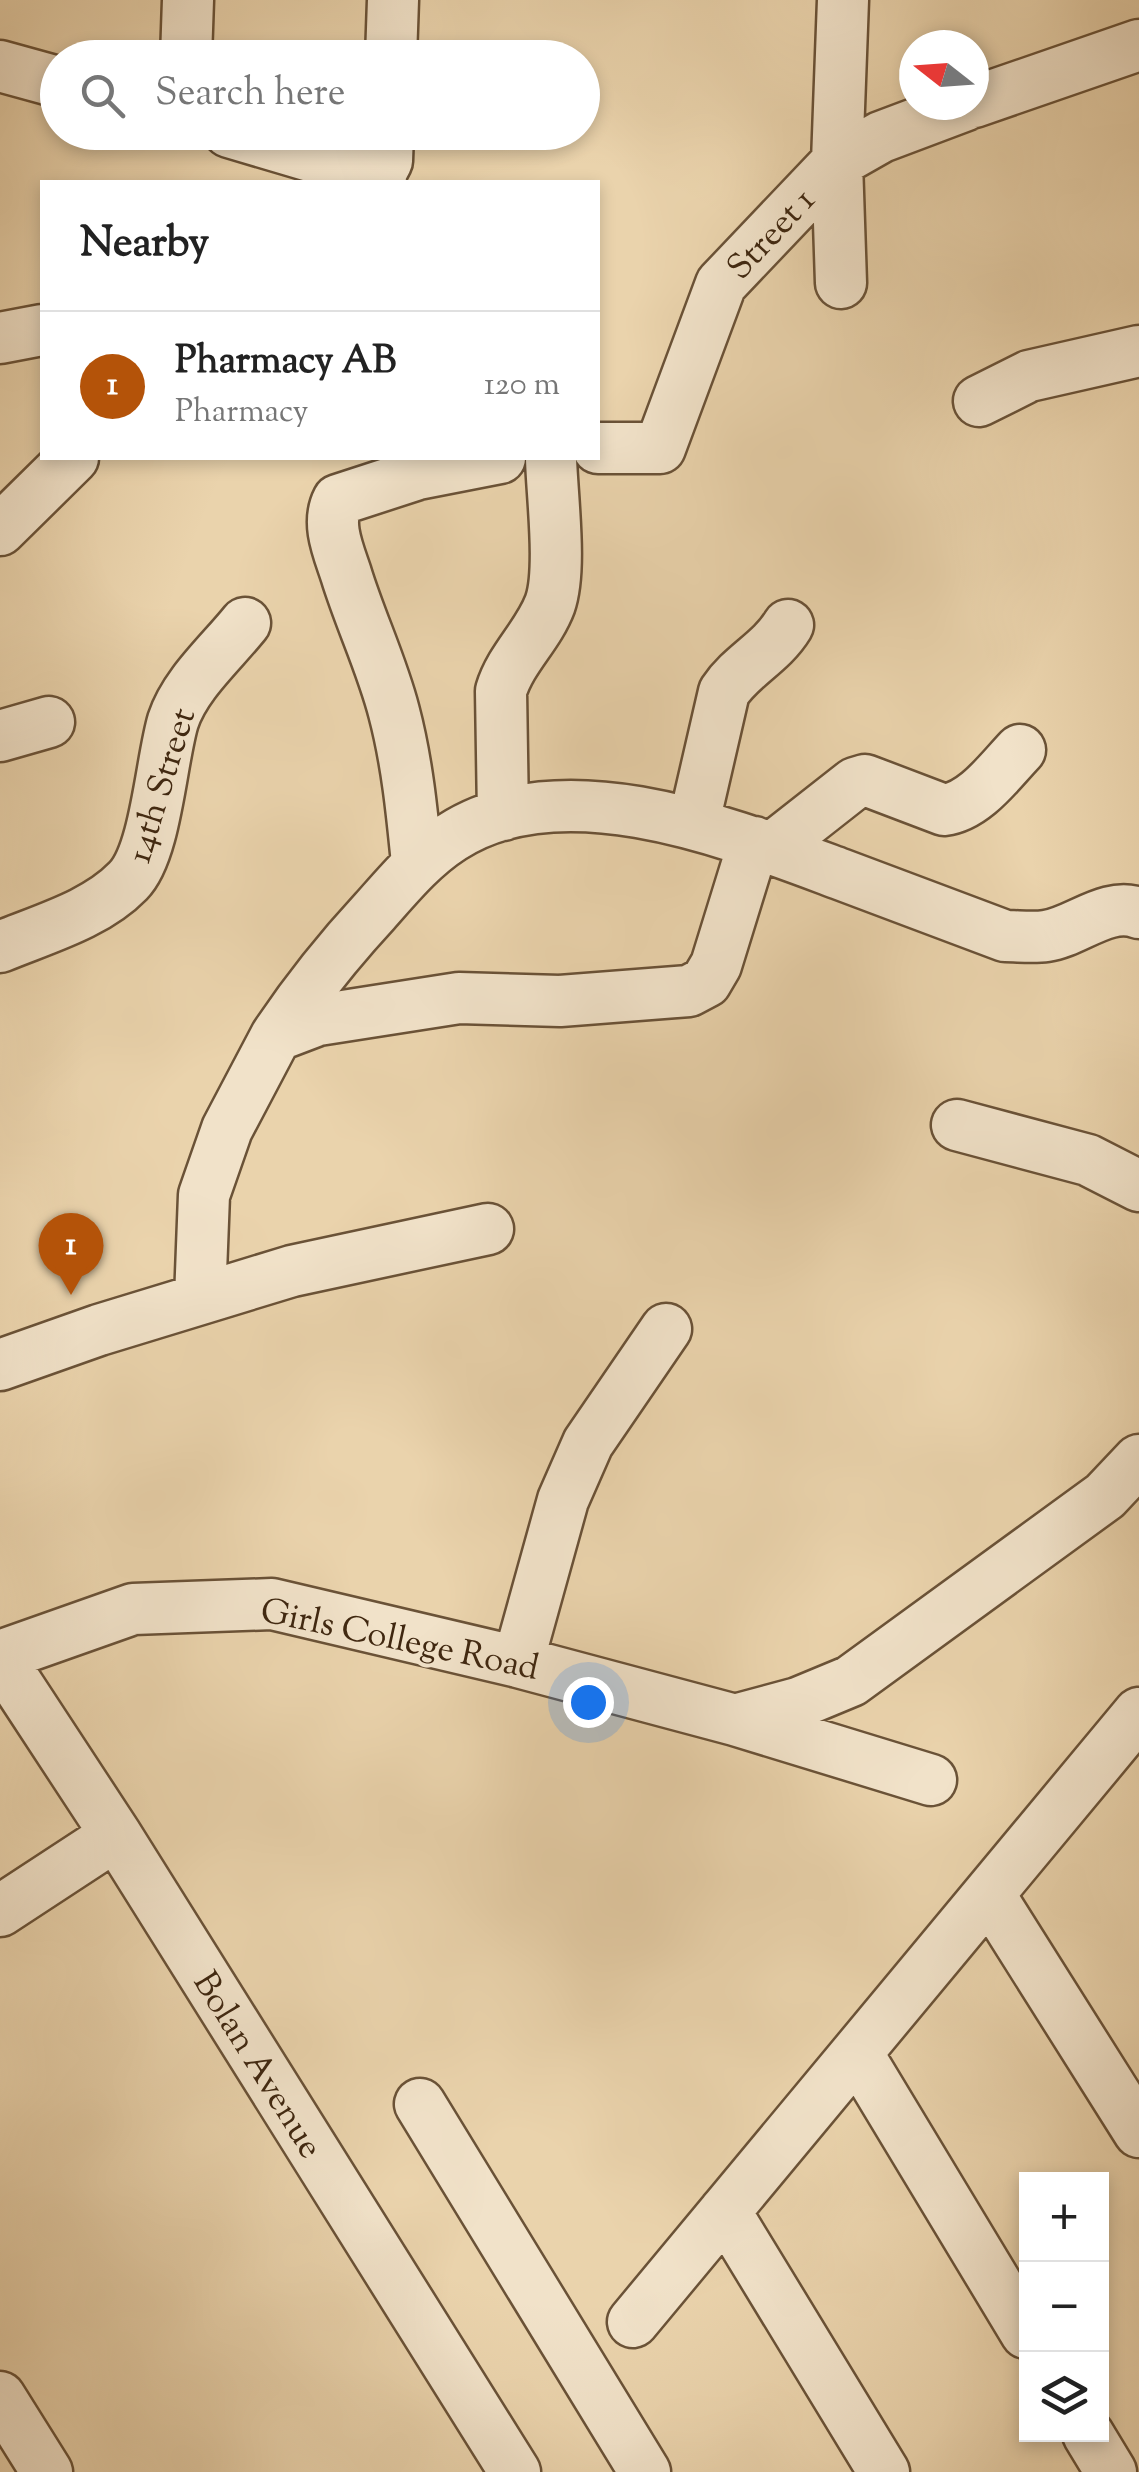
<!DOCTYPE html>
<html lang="en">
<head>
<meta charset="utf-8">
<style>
  body { margin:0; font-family:"Sorts Mill Goudy",serif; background:#f2f2f2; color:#222 }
  .controls { position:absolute; right:30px; bottom:30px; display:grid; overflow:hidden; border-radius:0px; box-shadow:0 5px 15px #0003 }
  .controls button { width:90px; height:90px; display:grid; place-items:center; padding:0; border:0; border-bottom:2px solid #e0e0e0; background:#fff; color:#222; font:50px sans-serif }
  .compass { position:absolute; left:899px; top:30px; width:90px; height:90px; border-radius:50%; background:#fff; box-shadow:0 5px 15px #0003; rotate:287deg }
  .you { position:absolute; left:588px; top:1702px; width:35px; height:35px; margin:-25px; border:8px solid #fff; border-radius:50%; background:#1a73e8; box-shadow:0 0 0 15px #1a73e833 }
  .badge { display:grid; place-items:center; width:65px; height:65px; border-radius:50%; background:#b45309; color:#fff; font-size:32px; font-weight:700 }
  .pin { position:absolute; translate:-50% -82px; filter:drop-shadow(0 2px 5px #0008) }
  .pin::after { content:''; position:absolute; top:52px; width:35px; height:30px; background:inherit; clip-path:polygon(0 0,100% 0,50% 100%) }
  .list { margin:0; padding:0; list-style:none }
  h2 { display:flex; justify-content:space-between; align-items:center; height:130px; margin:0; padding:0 40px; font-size:42px }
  h2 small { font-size:32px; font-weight:400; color:#767676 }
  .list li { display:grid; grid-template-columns:65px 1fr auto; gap:30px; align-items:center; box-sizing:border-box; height:150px; padding:0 40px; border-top:2px solid #e0e0e0 }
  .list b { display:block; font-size:38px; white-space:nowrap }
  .list p { margin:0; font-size:32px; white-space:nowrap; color:#767676 }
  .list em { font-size:32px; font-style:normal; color:#767676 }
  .icon { flex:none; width:55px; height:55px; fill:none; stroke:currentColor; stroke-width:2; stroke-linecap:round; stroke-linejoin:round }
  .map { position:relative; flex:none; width:1139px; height:2472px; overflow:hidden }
  .search { position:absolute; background:#fff; box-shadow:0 5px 15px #0003; left:40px; top:40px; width:560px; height:110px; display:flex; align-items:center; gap:25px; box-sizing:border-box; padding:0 35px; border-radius:55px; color:#767676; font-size:38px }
  .panel { position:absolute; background:#fff; box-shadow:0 5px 15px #0003; left:40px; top:180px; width:560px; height:280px; border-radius:0px }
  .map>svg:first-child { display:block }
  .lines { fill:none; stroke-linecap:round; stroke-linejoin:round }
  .minor-casing { stroke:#6a5237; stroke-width:55 }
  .minor { stroke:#f1e2c9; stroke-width:50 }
  .labels { text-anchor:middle; stroke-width:8; stroke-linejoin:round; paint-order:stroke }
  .street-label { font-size:35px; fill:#3f2710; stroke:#f1e2c9 }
</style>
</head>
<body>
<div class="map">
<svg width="1139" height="2472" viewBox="0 0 1139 2472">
  <rect width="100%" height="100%" fill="#ead3ac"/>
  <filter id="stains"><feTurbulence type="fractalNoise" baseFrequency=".002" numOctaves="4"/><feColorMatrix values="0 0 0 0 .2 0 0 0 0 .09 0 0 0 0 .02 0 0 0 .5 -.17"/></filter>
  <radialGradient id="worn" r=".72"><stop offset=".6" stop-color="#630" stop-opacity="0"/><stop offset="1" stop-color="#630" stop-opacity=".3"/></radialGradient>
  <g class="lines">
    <defs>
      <path id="minor" d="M 186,58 L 188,0
        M 391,58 L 393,0
        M 0,66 L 58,82
        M 974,102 L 1139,45
        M 229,132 L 381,177
        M 376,182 L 387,161 L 388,132
        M 841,283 L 837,162 L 843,0
        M 0,338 L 42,330
        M 979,401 L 1029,376 L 1139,351
        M 598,448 L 660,448 L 721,284 L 837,162 L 881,137 L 966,105
        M 0,530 L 73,458
        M 0,736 L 49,722
        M 503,815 L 501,691 C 511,658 538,636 550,604 C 562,570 552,496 551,458
        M 694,822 L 724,692 C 742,665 771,653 788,625
        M 771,849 L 855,783 L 865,780 L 944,810 C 975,806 999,772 1020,750
        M 417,863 C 412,812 407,761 394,712 C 382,665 360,620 346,574 C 338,550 326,523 338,500 L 418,474 L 500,458
        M 0,947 C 43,929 95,915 128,881 C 156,853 161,761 173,721 C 185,684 221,653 245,623
        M 276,1036 C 306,991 338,951 375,911 C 399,884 421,857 452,837 C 562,766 730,833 840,874 C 895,895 950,915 1005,936 C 1018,936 1033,938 1046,936 C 1076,932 1107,901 1139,913
        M 957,1125 L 1088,1160 L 1139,1186
        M 200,1299 L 204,1195 L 227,1129 L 276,1036 L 318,1020 L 459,998 L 560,1001 L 689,991 L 706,982 L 716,965 L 754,842
        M 0,1365 L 99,1330 L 292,1271 L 488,1229
        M 0,1656 L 133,1609 L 272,1604 L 518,1662 L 735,1720 L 798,1703 L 851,1681 L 1105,1496 L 1139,1460
        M 0,1658 L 116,1835 L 515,2472
        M 518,1662 L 563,1500 L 588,1443 L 666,1329
        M 735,1720 L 931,1780
        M 989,1894 L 1139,2132
        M 0,1911 L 116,1835
        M 857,2053 L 1026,2333
        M 420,2104 L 645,2472
        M 725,2211 L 884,2472
        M 633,2322 L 1139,1713
        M 0,2397 L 47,2472
        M 1088,2434 L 1111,2472"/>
    </defs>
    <!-- minor casing -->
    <use href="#minor" class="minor-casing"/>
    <!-- minor -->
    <use href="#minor" class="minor"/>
  </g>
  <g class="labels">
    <!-- street labels -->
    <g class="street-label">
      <text transform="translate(770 233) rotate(-47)" y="12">Street 1</text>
      <text transform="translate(160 785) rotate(-73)" y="12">14th Street</text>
      <text transform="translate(400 1638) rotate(12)" y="12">Girls College Road</text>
      <text transform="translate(259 2064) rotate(58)" y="12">Bolan Avenue</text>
    </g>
  </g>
  <rect width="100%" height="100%" filter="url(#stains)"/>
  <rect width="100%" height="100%" fill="url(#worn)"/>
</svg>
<div class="controls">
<button>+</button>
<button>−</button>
<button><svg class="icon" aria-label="layers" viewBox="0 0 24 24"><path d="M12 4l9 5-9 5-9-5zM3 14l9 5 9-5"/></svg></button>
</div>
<svg class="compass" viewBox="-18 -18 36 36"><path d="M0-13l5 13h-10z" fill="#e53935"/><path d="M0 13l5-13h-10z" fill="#767676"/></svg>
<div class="you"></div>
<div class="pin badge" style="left:71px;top:1295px">1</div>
<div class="search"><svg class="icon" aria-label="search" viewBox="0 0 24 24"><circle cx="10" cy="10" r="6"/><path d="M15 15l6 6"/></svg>Search here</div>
<section class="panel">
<h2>Nearby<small></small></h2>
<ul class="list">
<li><span class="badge">1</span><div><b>Pharmacy AB</b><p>Pharmacy</p></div><em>120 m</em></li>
</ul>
</section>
</div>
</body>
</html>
